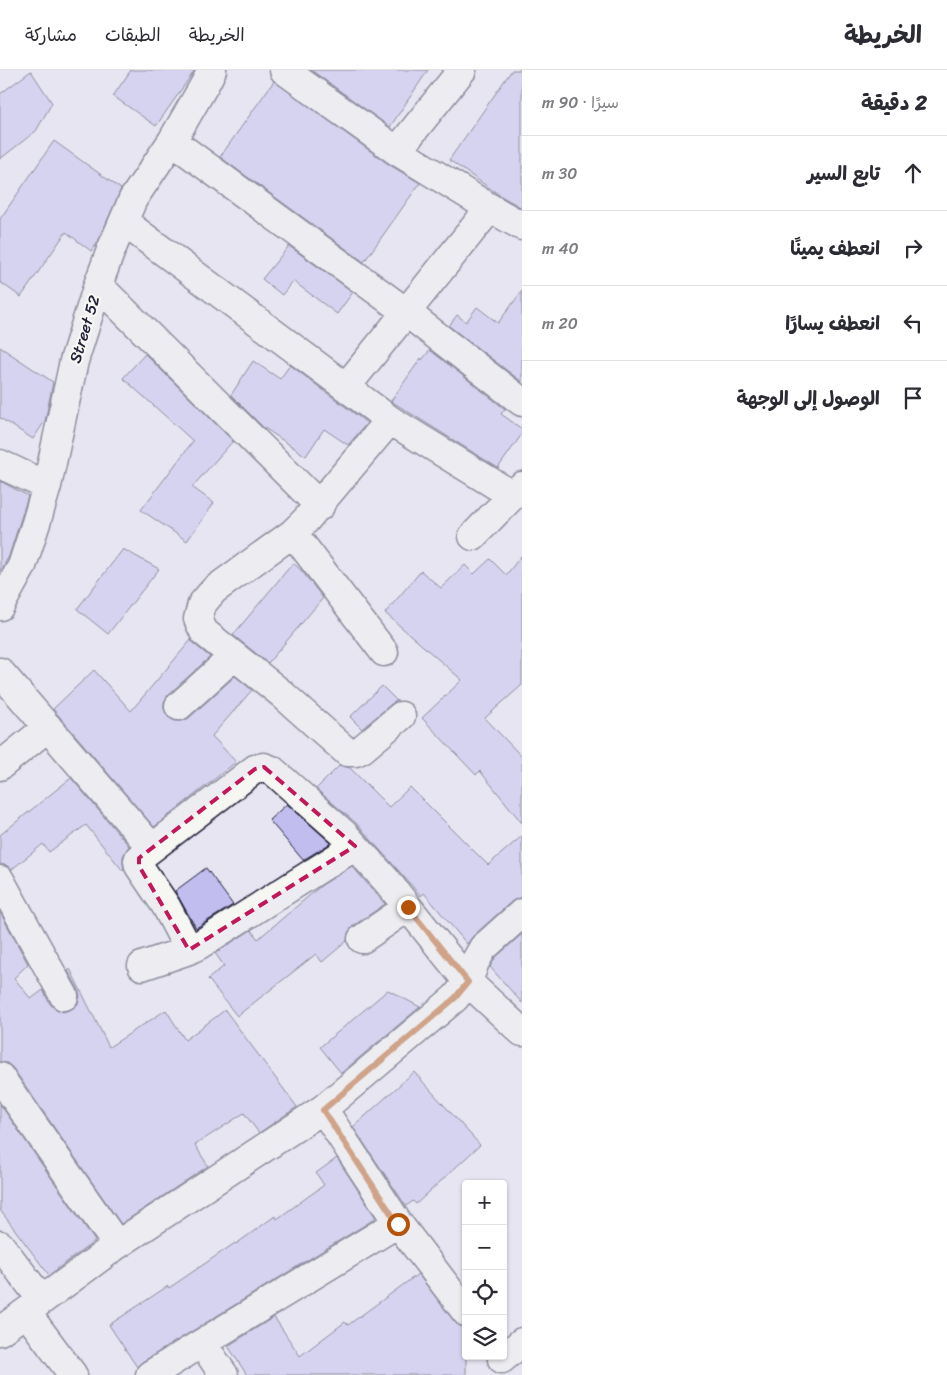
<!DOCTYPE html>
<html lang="ar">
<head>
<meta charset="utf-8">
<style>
  body { margin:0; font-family:Sriracha,"Playpen Sans Arabic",sans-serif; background:#f2f2f3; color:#2b2b33; direction:rtl }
  .controls { position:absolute; right:15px; bottom:15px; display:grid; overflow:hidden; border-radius:5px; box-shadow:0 1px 4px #0004 }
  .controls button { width:45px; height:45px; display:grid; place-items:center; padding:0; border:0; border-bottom:1px solid #e1e1e2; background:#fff; color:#2b2b33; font:25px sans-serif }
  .stop { position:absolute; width:15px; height:15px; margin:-11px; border:4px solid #b45309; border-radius:50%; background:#fff }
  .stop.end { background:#b45309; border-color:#fff; box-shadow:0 1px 5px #0008 }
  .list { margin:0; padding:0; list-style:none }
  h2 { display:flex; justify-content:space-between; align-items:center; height:65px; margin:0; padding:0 20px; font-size:21px }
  h2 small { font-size:16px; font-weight:400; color:#7c7c81 }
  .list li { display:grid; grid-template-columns:32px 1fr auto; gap:15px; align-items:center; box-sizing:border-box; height:75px; padding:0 20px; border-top:1px solid #e1e1e2 }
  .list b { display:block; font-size:19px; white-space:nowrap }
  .list em { font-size:16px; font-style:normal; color:#7c7c81 }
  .icon { flex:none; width:28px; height:28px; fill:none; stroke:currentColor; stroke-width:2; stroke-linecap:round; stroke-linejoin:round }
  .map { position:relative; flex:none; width:522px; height:1305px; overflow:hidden; direction:ltr }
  header { display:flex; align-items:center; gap:30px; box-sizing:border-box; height:70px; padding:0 25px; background:#fff; border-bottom:1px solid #e1e1e2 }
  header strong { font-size:24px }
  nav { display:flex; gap:28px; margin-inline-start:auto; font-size:18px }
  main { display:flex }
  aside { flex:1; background:#fff }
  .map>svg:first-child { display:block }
  .building { fill:#c1bdef; stroke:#22223b }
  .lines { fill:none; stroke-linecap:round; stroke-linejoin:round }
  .street-casing { stroke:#22223b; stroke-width:31 }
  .street { stroke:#f6f6f2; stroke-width:28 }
  .route { stroke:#b45309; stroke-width:6 }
  .marked { fill:none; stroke:#c2185b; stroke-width:4; stroke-dasharray:10 6; stroke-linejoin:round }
  .labels { text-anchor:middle; stroke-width:4.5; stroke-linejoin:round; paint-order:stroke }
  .street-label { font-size:16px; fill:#22223b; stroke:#f6f6f2 }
</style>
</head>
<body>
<header>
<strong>الخريطة</strong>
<nav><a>الخريطة</a><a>الطبقات</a><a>مشاركة</a></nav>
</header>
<main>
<aside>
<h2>2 دقيقة<small>سيرًا · 90 m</small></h2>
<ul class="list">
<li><svg class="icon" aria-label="ahead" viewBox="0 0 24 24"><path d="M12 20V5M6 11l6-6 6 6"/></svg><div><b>تابع السير</b></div><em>30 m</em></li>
<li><svg class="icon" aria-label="right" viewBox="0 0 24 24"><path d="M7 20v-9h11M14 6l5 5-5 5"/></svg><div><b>انعطف يمينًا</b></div><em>40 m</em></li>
<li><svg class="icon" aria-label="left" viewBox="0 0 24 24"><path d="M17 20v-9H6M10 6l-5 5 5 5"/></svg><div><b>انعطف يسارًا</b></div><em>20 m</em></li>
<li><svg class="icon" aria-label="arrive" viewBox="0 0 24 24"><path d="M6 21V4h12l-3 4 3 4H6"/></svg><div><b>الوصول إلى الوجهة</b></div></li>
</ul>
</aside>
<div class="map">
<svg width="522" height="1305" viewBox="0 0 522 1305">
  <rect width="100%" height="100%" fill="#e6e5f1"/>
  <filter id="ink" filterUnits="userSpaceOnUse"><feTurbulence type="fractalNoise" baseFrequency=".02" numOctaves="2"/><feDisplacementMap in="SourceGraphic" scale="10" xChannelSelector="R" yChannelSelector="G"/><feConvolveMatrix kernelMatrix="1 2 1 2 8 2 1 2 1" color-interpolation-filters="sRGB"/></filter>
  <g filter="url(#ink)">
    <!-- building -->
    <path class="building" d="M 131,0 L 195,0 L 156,56 L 113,26 Z
      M 311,0 L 428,0 L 390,57 Z
      M 512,0 L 522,0 L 522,138 L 501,126 L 449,90 Z
      M 31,1 L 52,33 L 36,61 L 0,89 L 0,24 Z
      M 274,11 L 388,94 L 420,113 L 364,192 L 220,87 Z
      M 54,71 L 121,119 L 98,172 L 91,181 L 66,162 L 21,227 L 0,212 L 0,149 Z
      M 289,176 L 353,222 L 337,244 L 293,211 L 282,225 L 262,209 Z
      M 522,221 L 522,312 L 449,256 L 457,245 L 466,252 L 477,237 L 498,253 Z
      M 0,277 L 53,312 L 45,351 L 33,369 L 0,348 Z
      M 430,280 L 505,339 L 501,344 L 522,359 L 522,364 L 498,398 L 391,331 L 421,288 L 422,290 Z
      M 145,284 L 233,371 L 192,417 L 214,433 L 187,471 L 141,440 L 193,371 L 123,308 Z
      M 253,291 L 280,309 L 290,295 L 367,353 L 348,375 L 324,359 L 306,386 L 263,357 L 231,325 Z
      M 0,411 L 28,426 L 9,486 L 0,502 Z
      M 123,479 L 159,499 L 108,564 L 77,539 Z
      M 522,485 L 522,615 L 485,648 L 522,687 L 522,753 L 480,701 L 476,705 L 422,648 L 462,610 L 385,543 L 421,501 L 441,518 L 465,495 L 474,504 L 490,489 L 506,505 Z
      M 293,493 L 301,500 L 323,528 L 268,593 L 233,565 Z
      M 191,570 L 194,574 L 210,587 L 168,625 L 164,632 L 164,639 L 168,647 L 175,651 L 182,651 L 189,648 L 235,606 L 252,620 L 212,666 L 236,692 L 154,757 L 53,639 L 94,600 L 131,641 Z
      M 382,616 L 397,631 L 391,634 L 362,659 L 350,647 Z
      M 340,695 L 350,698 L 389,737 L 410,717 L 488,795 L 522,766 L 522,828 L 518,828 L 512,831 L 473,866 L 467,874 L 424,823 L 421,826 L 356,753 L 316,719 Z
      M 71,708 L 129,776 L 123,786 L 123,794 L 124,800 L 123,801 L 86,755 L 49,782 L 43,774 L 11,800 L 8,796 L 0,794 L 0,765 Z
      M 287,734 L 331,773 L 303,790 L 269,750 Z
      M 352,796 L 385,834 L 353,856 L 348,863 L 347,871 L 322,892 L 316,884 L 237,946 L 208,909 L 224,896 L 215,883 L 251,860 L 258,869 L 322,815 Z
      M 206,798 L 233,835 L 196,858 L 175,821 Z
      M 0,842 L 28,894 L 14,908 L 31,929 L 43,920 L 50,934 L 56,939 L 63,942 L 72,939 L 78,934 L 80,926 L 78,918 L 68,901 L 70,899 L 109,977 L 166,940 L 185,970 L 225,940 L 297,1037 L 259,1063 L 244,1043 L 195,1075 L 208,1096 L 121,1154 L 13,998 L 7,993 L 0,992 Z
      M 522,864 L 522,933 L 490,897 L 495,888 Z
      M 388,920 L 420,937 L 341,1003 L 320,977 Z
      M 414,1002 L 480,1075 L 416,1134 L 413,1131 L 406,1136 L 353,1057 Z
      M 0,1034 L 95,1171 L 49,1205 L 0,1140 Z
      M 337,1088 L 376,1148 L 142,1292 L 137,1297 L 109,1255 L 168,1216 L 169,1218 L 235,1173 L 236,1174 L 275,1146 L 277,1149 L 324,1115 L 316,1103 Z
      M 418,1204 L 454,1251 L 460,1256 L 466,1257 L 466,1305 L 247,1305 L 228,1276 L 274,1247 L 300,1286 L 345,1252 L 348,1255 Z"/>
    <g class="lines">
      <defs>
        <path id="street" d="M 284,0 L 397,81 L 490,138
          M 172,71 L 406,242 L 522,332
          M 397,81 L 462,0
          M 124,152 L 390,350 L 512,425
          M 98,215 L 320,436
          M 346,317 L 490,138 L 522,156
          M 390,350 L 306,450 L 293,463 L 214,520 L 202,534 L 198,549 L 204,562 L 282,624 L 347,682 L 356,682 L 362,679 L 401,646
          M 0,394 L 47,416
          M 293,463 L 384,582
          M 473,466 L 522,416
          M 0,536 L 22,496 L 36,453 L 47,416 L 74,291 L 98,215 L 111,180 L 133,129 L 172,71 L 206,12 L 212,0
          M 0,602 L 152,778
          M 179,636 L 234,586
          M 0,696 L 48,657
          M 0,810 L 64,926
          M 362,869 L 408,837
          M 189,880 L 166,836 L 139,796 L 138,791 L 139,788 L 255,699 L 264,697 L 272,700 L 344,764 L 386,810 L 468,912 L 522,962
          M 142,896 L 189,880 L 199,875 L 355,776
          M 0,1007 L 117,1175
          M 323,1039 L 398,1153 L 466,1242
          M 0,1175 L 42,1230
          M 26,1242 L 73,1305
          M 0,1261 L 117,1175 L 323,1039 L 455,928 L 468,912 L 475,892 L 483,878 L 522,843
          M 202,1273 L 224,1305
          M 502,1289 L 522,1272
          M 150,1305 L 398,1153"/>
      </defs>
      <!-- street casing -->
      <use href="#street" class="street-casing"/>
      <!-- street -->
      <use href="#street" class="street"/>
    </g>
  </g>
  <g class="lines" filter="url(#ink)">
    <!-- route -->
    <path class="route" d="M 398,1154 L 323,1040 L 455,928 L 468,912 L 408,837"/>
  </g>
  <!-- marked area -->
  <path d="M0 0H522V1305H0ZM 264,697 L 355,776 L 189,880 L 139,796 L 139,788 L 255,699 Z" fill="#e6e5f1" fill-opacity=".55" fill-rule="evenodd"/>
  <path class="marked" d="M 264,697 L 355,776 L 189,880 L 139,796 L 139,788 L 255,699 Z"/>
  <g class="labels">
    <!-- street labels -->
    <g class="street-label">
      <text transform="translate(84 259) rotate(-73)" y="6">Street 52</text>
    </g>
  </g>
</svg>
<div class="controls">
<button>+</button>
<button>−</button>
<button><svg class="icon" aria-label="locate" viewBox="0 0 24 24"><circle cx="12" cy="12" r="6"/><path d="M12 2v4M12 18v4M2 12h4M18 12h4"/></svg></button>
<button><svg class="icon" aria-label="layers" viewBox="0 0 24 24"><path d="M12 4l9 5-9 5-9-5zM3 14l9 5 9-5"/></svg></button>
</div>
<div class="stop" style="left:398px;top:1154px"></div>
<div class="stop end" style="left:408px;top:837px"></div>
</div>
</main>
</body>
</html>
